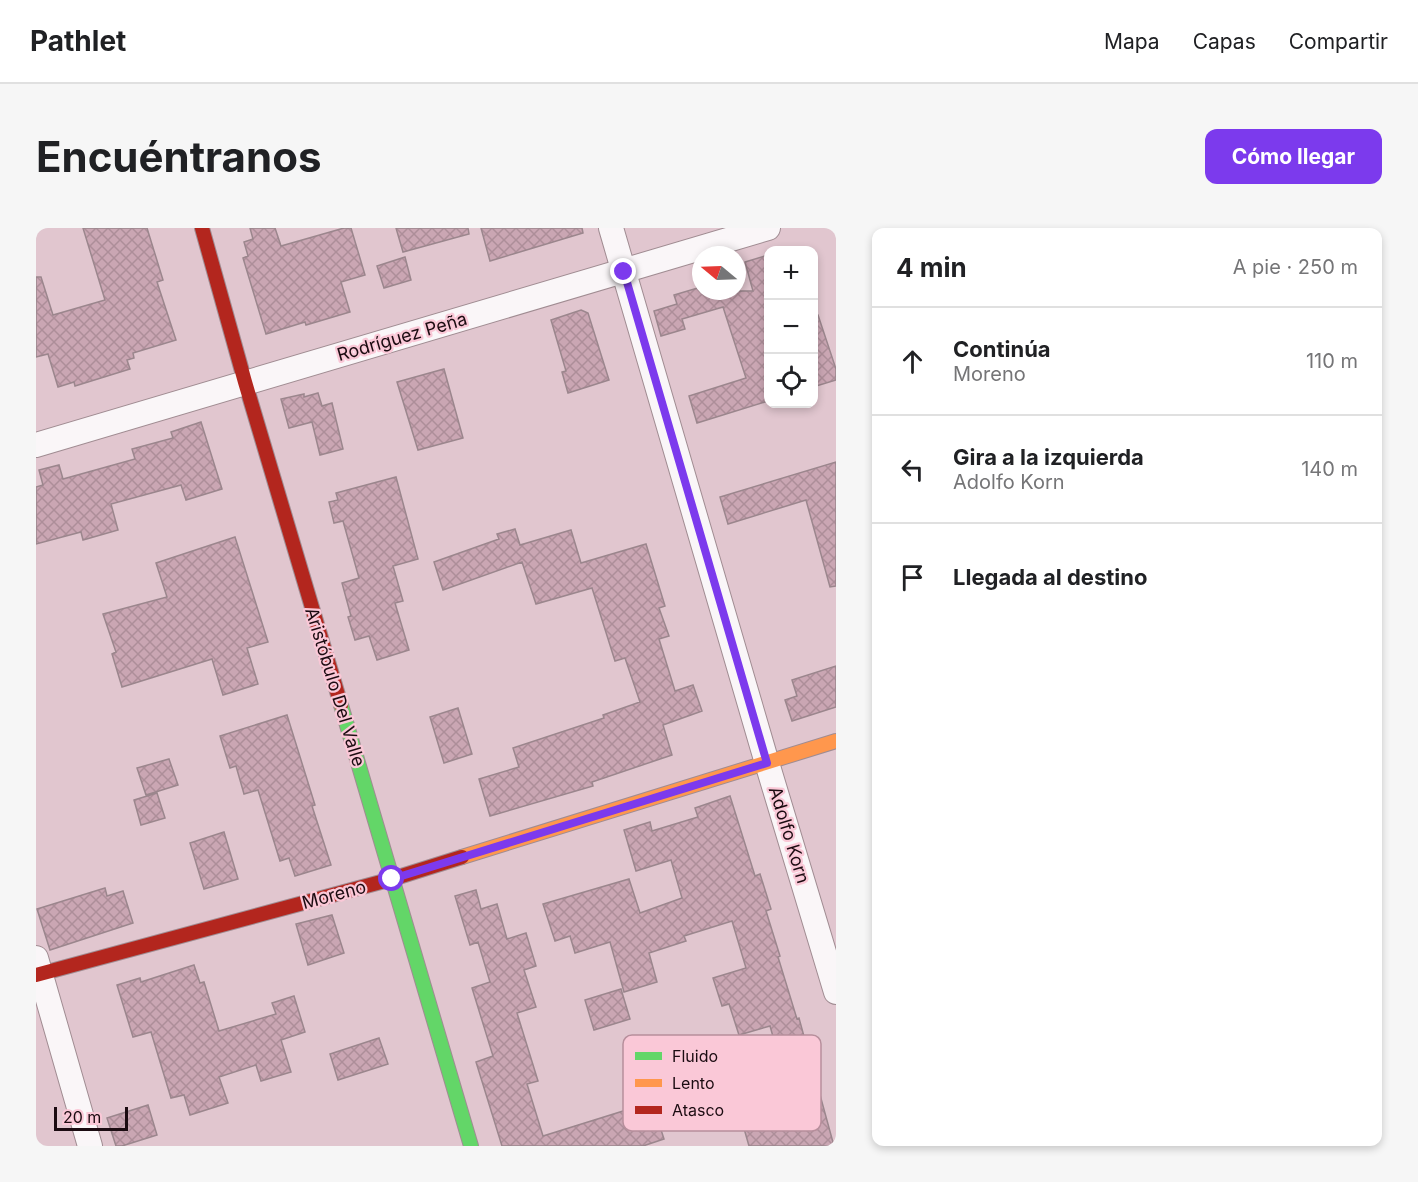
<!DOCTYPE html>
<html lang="es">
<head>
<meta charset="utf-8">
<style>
  body { margin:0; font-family:Inter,sans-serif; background:#f6f6f6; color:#202124 }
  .controls { position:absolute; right:18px; top:18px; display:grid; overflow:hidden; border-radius:12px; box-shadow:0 3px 9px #0003 }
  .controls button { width:54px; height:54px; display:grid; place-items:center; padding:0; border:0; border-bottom:2px solid #e0e0e0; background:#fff; color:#202124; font:30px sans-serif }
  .compass { position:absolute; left:656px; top:18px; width:54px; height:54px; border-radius:50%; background:#fff; box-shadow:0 3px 9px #0003; rotate:289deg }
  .scale { position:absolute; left:18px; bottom:15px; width:74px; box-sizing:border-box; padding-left:6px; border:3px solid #1b0b11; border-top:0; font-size:16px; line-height:21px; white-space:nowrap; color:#1b0b11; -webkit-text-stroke:4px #fac8d7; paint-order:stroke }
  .stop { position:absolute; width:18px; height:18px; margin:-14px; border:4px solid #7c3aed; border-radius:50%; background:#fff }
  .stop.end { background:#7c3aed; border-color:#fff; box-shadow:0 2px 6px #0008 }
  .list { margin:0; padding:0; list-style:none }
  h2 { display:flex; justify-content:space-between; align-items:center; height:78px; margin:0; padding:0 24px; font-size:26px }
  h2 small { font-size:20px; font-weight:400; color:#757577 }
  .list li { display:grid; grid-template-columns:39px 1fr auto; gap:18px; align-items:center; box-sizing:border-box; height:108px; padding:0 24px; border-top:2px solid #e0e0e0 }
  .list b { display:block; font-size:22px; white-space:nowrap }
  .list p { margin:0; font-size:20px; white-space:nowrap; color:#757577 }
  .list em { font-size:20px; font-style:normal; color:#757577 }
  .icon { flex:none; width:33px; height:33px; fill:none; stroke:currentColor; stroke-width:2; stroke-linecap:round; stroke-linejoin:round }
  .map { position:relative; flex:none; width:800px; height:918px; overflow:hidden; border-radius:12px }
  header { display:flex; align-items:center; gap:36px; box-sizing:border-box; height:84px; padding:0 30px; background:#fff; border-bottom:2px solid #e0e0e0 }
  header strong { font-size:28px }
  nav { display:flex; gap:33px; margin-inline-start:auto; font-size:21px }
  .intro { display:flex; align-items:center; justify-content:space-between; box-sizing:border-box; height:144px; padding:0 36px }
  h1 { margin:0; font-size:42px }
  .button { padding:15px 27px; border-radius:12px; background:#7c3aed; color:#fff; font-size:21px; font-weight:700 }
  main { display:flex; gap:36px; padding:0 36px }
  aside { flex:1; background:#fff; border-radius:12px; box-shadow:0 3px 9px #0003 }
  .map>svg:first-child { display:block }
  .building { fill:url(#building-cross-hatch); stroke:#9b868d; stroke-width:1.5 }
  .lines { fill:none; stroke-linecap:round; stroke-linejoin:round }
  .street-casing { stroke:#a08c92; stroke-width:26 }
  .fast-casing { stroke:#a08c92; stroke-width:16 }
  .slow-casing { stroke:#a08c92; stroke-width:16 }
  .jam-casing { stroke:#a08c92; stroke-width:16 }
  .street { stroke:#faf6f8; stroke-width:24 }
  .fast { stroke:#63d668; stroke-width:14 }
  .slow { stroke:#ff974d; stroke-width:14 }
  .jam { stroke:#b3261e; stroke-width:14 }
  .route { stroke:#7c3aed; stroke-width:8 }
  .labels { text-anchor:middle; stroke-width:4.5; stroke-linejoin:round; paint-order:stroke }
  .street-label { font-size:18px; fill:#1b0b11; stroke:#fac8d7 }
  .key { fill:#fac8d7; stroke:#b78f9c; stroke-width:1.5 }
  .key-label { font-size:16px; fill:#1b0b11 }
</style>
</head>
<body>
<header>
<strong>Pathlet</strong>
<nav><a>Mapa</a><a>Capas</a><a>Compartir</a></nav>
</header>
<div class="intro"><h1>Encuéntranos</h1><a class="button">Cómo llegar</a></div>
<main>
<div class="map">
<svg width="800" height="918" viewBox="0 0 800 918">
  <defs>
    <pattern id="building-cross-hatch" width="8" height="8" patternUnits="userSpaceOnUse" patternTransform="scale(1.5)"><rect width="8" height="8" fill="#caa6b3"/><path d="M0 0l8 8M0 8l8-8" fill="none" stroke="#ad8e99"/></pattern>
  </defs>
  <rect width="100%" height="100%" fill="#e1c6cf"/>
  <!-- building -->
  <path class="building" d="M 47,0 L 111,0 L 127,52 L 121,54 L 140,112 L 97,125 L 98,130 L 91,132 L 94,141 L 39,158 L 38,154 L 22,159 L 12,126 L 0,129 L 0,49 L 5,49 L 17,87 L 69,72 Z
    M 214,0 L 239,0 L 245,18 L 308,0 L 315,0 L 329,47 L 305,54 L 314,84 L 270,97 L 269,94 L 230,106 L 207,30 L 212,28 L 208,14 L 217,11 Z
    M 360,0 L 432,0 L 433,6 L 367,24 Z
    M 445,0 L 546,0 L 547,5 L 454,33 Z
    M 732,27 L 732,173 L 661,195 L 653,168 L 710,150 L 687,79 L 646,91 L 649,101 L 625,108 L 618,83 L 641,76 L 638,67 L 665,59 L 665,63 L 717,63 L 709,34 Z
    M 369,29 L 375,52 L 348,60 L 341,38 Z
    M 545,82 L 552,85 L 573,152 L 532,165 L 526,144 L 530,143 L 515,92 Z
    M 777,87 L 782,87 L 800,141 L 800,152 L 777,159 Z
    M 408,141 L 427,210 L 382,222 L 361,154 Z
    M 282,165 L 286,178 L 296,175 L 307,221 L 284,227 L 276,194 L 253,200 L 245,171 L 268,166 L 268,169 Z
    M 165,194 L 186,261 L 150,272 L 145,257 L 75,276 L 82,302 L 47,312 L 45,304 L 0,316 L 0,259 L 7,257 L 3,242 L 23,237 L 27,251 L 99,231 L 96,221 L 137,210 L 135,204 Z
    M 800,234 L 800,358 L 794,359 L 770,272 L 692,296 L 684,269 Z
    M 360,249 L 382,331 L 357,338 L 367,373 L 359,375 L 373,422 L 341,432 L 333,408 L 319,412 L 312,389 L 315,388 L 306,355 L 323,350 L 307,293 L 298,295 L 293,274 L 302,272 L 300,265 Z
    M 479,301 L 484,317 L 535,302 L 545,335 L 610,316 L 629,378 L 623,380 L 633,408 L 623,411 L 639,463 L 657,457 L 666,483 L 627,497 L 636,527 L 556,554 L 557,558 L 454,588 L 443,551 L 483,539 L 477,520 L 568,490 L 567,487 L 604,474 L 589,430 L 579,433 L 556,360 L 500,376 L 486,334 L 407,362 L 398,334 L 463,311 L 461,306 Z
    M 199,309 L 232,414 L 211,420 L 222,456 L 187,467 L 176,431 L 86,459 L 76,426 L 80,424 L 67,386 L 131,369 L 120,335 Z
    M 800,438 L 800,479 L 756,493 L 749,472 L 761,468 L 756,452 Z
    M 422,480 L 436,526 L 408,535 L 394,489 Z
    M 251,487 L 279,577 L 276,578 L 295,637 L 259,648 L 253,630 L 244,633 L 222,562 L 208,566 L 200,538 L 194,540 L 184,508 Z
    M 133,531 L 142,557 L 110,567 L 101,540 Z
    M 121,565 L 129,590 L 105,597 L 98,572 Z
    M 694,568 L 719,648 L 724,646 L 735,681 L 730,683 L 744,728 L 742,729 L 761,791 L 763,790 L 798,918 L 713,918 L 707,897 L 751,884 L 744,860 L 751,858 L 734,798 L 703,807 L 693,776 L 686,778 L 677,750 L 710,740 L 696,693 L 648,708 L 650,713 L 613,725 L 621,754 L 588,764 L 574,714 L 539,725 L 534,708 L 519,713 L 507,676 L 593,651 L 604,685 L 646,670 L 635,632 L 600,643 L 588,602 L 614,594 L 616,603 L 662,589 L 659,580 Z
    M 188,604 L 202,651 L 168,661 L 154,615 Z
    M 69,660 L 71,668 L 87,663 L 97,695 L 14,722 L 1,681 Z
    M 440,662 L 445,681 L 461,676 L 471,711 L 490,705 L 500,738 L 488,742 L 500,779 L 481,785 L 502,853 L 491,856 L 507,908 L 616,874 L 628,911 L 607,918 L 466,918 L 440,834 L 457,828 L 436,760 L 454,754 L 442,714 L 434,717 L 419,668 Z
    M 296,687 L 308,725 L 272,737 L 260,696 Z
    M 158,737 L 164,755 L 168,754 L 183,803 L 240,786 L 236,775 L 258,768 L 269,804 L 245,812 L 255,844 L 225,853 L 220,837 L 183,849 L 192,875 L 154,887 L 148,867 L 135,870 L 115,804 L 97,809 L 81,757 L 104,750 L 105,754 Z
    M 585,761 L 594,791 L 558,802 L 549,772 Z
    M 343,810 L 352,836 L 302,852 L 294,826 Z
    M 112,877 L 121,907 L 86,918 L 80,918 L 71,890 Z"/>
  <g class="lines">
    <defs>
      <path id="street" d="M 575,0 L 731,535 L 800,764
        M 0,217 L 732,0
        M 0,730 L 54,918"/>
      <path id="fast" d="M 305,477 L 435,918"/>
      <path id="slow" d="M 426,629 L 800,513"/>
      <path id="jam" d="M 166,0 L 209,154 L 305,477
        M 0,747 L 356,651 L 426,629"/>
    </defs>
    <!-- street casing -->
    <use href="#street" class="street-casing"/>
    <!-- fast casing -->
    <use href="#fast" class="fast-casing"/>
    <!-- slow casing -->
    <use href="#slow" class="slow-casing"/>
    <!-- jam casing -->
    <use href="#jam" class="jam-casing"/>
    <!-- street -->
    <use href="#street" class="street"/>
    <!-- fast -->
    <use href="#fast" class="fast"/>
    <!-- slow -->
    <use href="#slow" class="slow"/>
    <!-- jam -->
    <use href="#jam" class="jam"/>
  </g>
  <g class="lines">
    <!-- route -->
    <path class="route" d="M 356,651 L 731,535 L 588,44"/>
  </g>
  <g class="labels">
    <!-- street labels -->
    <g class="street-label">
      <text transform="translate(366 109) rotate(-16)" y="6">Rodríguez Peña</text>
      <text transform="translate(299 459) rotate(73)" y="6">Aristóbulo Del Valle</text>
      <text transform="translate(753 607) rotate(73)" y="6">Adolfo Korn</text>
      <text transform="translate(298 667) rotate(-15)" y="6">Moreno</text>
    </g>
  </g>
  <!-- legend -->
  <rect x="587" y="807" width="198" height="96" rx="9" class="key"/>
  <rect x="599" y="824" width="27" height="8" fill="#63d668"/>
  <rect x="599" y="851" width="27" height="8" fill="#ff974d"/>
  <rect x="599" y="878" width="27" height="8" fill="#b3261e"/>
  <g class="key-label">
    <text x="636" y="834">Fluido</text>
    <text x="636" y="861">Lento</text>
    <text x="636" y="888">Atasco</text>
  </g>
</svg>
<div class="controls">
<button>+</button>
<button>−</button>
<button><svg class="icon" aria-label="locate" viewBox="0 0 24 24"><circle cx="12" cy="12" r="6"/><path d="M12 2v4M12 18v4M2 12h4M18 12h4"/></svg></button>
</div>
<svg class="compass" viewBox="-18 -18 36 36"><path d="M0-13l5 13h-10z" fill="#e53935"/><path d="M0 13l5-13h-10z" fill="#757577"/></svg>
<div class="scale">20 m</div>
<div class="stop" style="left:356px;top:651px"></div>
<div class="stop end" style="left:588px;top:44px"></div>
</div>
<aside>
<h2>4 min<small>A pie · 250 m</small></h2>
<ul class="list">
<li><svg class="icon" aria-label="ahead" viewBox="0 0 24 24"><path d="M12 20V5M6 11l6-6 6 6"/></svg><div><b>Continúa</b><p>Moreno</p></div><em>110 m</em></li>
<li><svg class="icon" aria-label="left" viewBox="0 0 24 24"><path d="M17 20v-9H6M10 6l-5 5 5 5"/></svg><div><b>Gira a la izquierda</b><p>Adolfo Korn</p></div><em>140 m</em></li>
<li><svg class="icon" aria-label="arrive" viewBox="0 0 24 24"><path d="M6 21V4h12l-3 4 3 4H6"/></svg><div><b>Llegada al destino</b></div></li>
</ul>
</aside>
</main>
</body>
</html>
